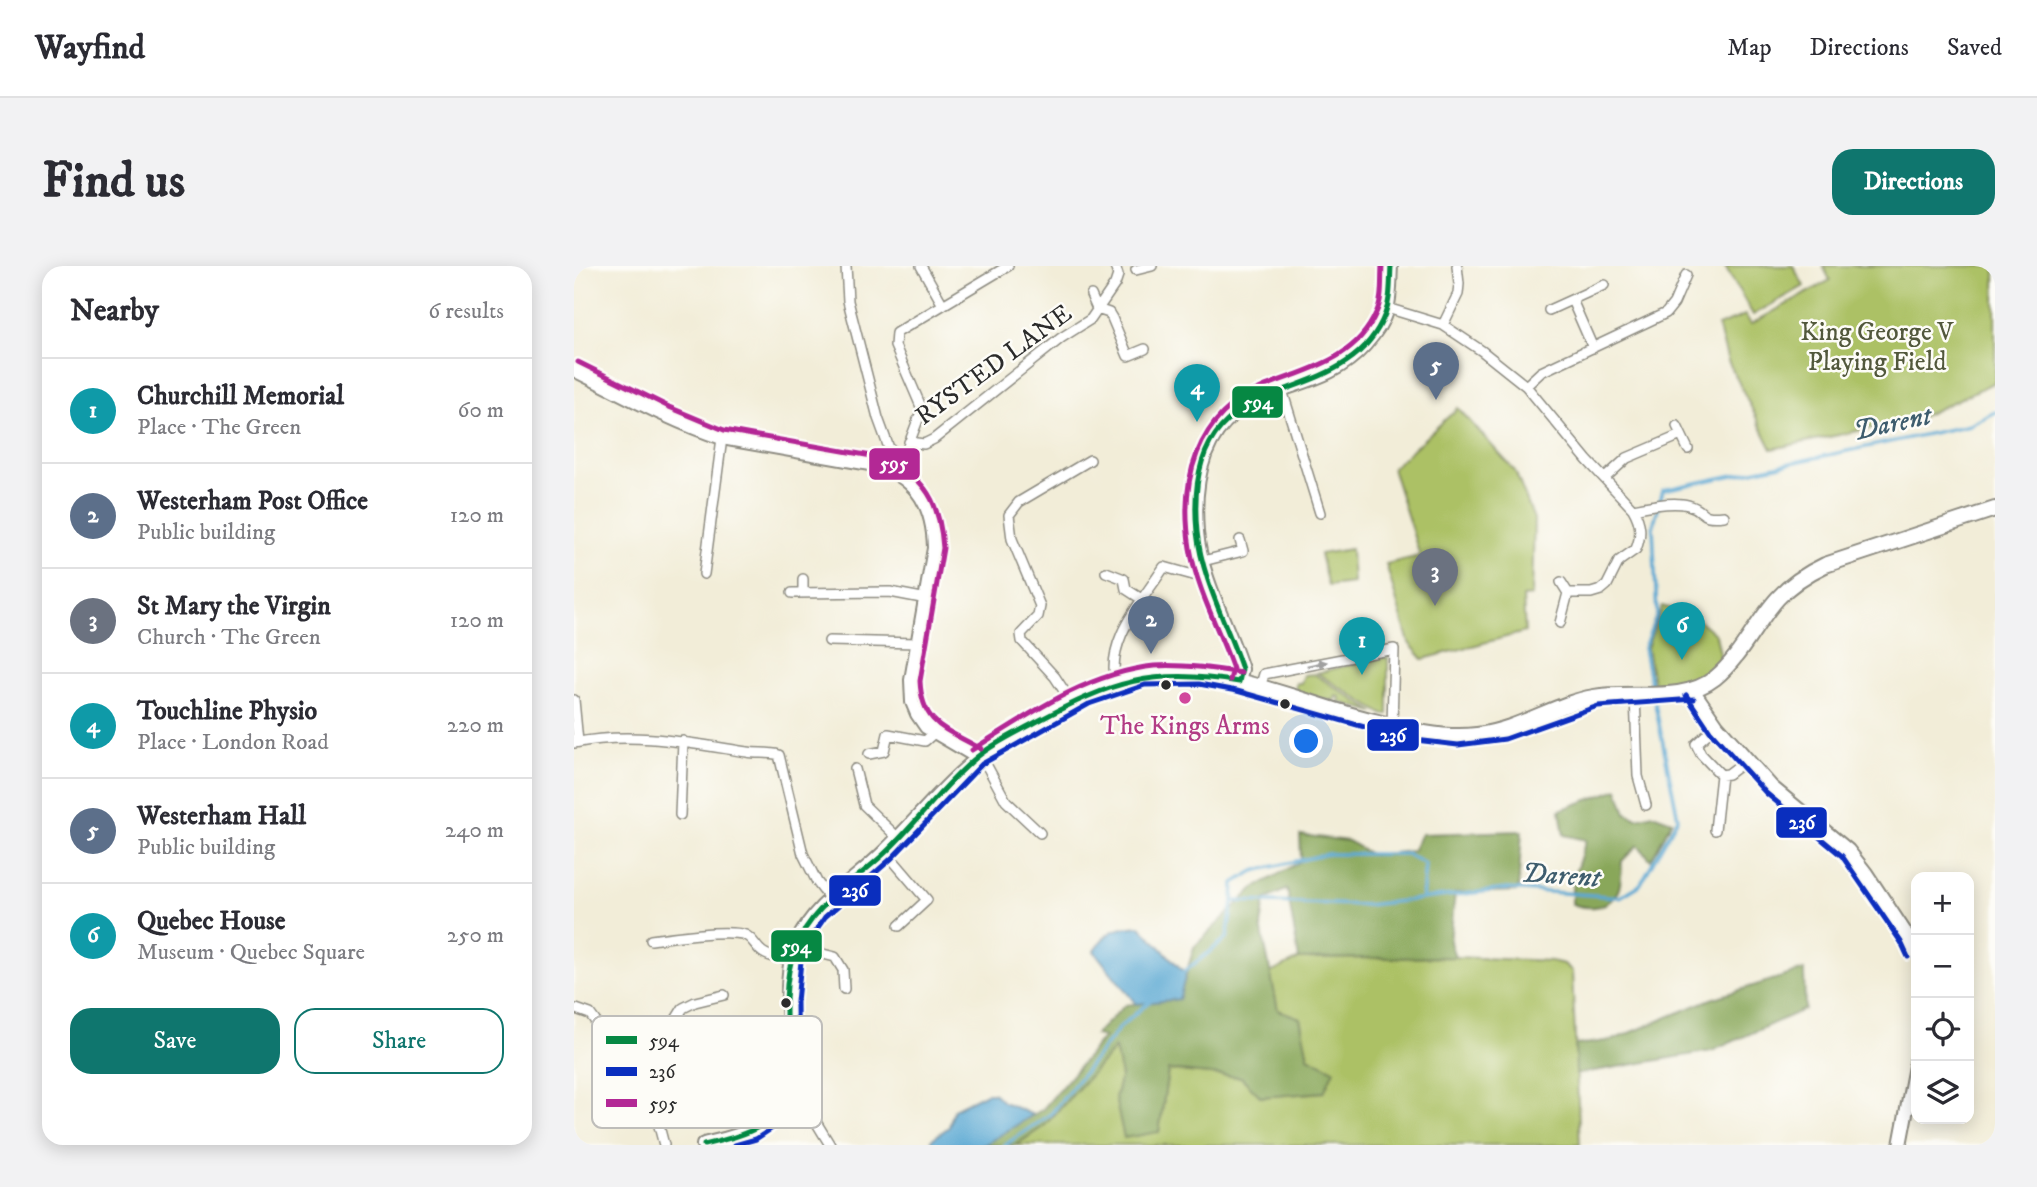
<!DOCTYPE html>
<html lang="en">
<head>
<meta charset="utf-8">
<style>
  body { margin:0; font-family:"IM FELL DW Pica",serif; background:#f2f2f3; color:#2b2b33 }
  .controls { position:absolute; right:21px; bottom:21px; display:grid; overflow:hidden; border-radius:14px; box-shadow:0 4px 18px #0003 }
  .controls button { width:63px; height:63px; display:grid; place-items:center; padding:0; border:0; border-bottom:2px solid #e1e1e2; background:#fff; color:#2b2b33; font:35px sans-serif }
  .you { position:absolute; left:733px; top:476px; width:24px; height:24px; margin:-18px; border:5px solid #fff; border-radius:50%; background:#1a73e8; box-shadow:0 0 0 10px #1a73e833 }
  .badge { display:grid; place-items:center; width:46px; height:46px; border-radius:50%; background:#0f766e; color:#fff; font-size:23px; font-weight:700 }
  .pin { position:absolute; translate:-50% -58px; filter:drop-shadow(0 2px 4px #0008) }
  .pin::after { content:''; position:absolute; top:37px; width:24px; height:21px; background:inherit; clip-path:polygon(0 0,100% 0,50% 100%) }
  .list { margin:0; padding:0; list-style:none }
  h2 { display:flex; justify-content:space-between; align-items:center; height:91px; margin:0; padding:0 28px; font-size:30px }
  h2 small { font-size:23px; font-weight:400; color:#7c7c81 }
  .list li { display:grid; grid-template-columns:46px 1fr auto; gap:21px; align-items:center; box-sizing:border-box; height:105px; padding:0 28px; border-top:2px solid #e1e1e2 }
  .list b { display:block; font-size:26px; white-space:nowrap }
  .list p { margin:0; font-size:23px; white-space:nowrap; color:#7c7c81 }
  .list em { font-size:23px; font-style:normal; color:#7c7c81 }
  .actions { display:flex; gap:14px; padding:21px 28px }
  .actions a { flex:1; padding:16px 0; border:2px solid #0f766e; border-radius:21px; text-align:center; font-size:24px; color:#0f766e }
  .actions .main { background:#0f766e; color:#fff }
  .icon { flex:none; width:38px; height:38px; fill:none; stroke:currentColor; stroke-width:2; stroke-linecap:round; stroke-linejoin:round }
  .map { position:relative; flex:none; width:1421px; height:879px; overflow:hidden; border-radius:21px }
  header { display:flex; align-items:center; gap:42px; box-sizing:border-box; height:98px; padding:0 35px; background:#fff; border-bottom:2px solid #e1e1e2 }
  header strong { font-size:33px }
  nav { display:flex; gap:38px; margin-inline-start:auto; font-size:24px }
  .intro { display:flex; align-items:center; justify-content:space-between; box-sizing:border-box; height:168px; padding:0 42px }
  h1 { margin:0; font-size:49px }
  .button { padding:18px 32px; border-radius:21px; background:#0f766e; color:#fff; font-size:24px; font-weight:700 }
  main { display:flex; gap:42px; padding:0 42px }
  aside { flex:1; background:#fff; border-radius:21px; box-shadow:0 4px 18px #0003 }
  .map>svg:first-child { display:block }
  .green { fill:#acc165; stroke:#6c7648; stroke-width:2 }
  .forest { fill:#89a75a; stroke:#5a6942; stroke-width:2 }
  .water { fill:#5aa8d3; stroke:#426a7f; stroke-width:2 }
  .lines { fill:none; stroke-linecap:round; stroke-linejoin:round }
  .stream { stroke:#5aa8d3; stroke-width:3.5 }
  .street-casing { stroke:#8e8c82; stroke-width:12 }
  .secondary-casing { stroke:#8e8c82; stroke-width:16 }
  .primary-casing { stroke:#8e8c82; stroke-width:18 }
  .street { stroke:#fff; stroke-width:9 }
  .secondary { stroke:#fff; stroke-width:12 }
  .primary { stroke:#fff; stroke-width:14 }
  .bus-1-casing { stroke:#fdfcf7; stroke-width:10 }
  .bus-2-casing { stroke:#fdfcf7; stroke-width:10 }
  .bus-3-casing { stroke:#fdfcf7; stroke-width:10 }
  .bus-1 { stroke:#068843; stroke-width:5 }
  .bus-2 { stroke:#0a2ebe; stroke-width:5 }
  .bus-3 { stroke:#b32895; stroke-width:5 }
  .oneway { fill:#a0a0a0 }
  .bus-dot { fill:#2b2b2b; stroke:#fdfcf7; stroke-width:2.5 }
  .hotel-dot { fill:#d1479c; stroke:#fdfcf7; stroke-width:2.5 }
  .labels { text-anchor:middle; stroke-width:5; stroke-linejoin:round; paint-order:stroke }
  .park-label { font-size:26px; fill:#52583c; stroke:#fdfcf7 }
  .street-label { font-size:26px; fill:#2b2b2b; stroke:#fdfcf7 }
  .hotel-label { font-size:26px; fill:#b23c85; stroke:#fdfcf7 }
  .water-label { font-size:28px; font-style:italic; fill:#3e5d6e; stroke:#fdfcf7 }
  .key { fill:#fdfcf7; stroke:#bebdba; stroke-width:2 }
  .key-label { font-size:19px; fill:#2b2b2b }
  .line-badge { stroke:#fdfcf7; stroke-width:2.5 }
  .badge-label { font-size:19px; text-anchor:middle; font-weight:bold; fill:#fff }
</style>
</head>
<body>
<header>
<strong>Wayfind</strong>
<nav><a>Map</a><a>Directions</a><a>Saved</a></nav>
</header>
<div class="intro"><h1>Find us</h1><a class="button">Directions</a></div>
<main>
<aside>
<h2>Nearby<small>6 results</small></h2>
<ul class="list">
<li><span class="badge" style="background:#0f9aa8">1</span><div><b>Churchill Memorial</b><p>Place · The Green</p></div><em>60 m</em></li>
<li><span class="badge" style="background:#5c6f8a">2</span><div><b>Westerham Post Office</b><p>Public building</p></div><em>120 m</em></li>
<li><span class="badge" style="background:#6b7280">3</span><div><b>St Mary the Virgin</b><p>Church · The Green</p></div><em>120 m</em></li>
<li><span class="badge" style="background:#0f9aa8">4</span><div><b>Touchline Physio</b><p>Place · London Road</p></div><em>220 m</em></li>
<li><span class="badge" style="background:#5c6f8a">5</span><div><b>Westerham Hall</b><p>Public building</p></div><em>240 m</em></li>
<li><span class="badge" style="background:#0f9aa8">6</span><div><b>Quebec House</b><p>Museum · Quebec Square</p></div><em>250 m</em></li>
</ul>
<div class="actions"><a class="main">Save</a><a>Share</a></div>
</aside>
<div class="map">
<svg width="1421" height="879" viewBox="0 0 1421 879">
  <rect width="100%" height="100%" fill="#fdfcf7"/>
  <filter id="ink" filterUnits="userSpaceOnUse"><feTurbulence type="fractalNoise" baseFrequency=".0143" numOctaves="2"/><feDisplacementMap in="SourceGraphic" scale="14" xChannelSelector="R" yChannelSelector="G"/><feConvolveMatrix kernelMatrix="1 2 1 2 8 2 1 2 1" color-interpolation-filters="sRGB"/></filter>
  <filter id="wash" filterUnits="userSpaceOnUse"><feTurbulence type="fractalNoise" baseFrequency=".00686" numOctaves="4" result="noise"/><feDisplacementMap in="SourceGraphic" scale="28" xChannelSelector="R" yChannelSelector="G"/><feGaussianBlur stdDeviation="1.57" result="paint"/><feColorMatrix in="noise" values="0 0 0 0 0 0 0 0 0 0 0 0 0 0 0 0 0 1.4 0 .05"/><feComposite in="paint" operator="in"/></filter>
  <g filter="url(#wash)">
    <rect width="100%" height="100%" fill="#f2edd8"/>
    <!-- green -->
    <path class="green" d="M 1151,0 L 1219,0 L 1230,20 L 1179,49 Z
      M 1249,0 L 1421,0 L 1421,116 L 1345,152 L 1198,183 L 1154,95 L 1144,60 L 1171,49 L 1177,58 L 1256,14 Z
      M 884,142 L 941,205 L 960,253 L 958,330 L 949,331 L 951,366 L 849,393 L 835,377 L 812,298 L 846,290 L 818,202 Z
      M 777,283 L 779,317 L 754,320 L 746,288 Z
      M 1088,340 L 1120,350 L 1142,369 L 1148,398 C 1123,415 1110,419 1080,421 L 1073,382 Z
      M 807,391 L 814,392 L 814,448 L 810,449 L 743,407 Z
      M 740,408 L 800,446 L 765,436 L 766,431 L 762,430 L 760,435 L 721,427 L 722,417 L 727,417 L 730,409 Z
      M 881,691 L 977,695 L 990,698 L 998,705 L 1006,879 L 442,879 L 470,860 L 541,782 L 547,810 L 541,832 L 585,866 L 594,804 L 667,811 L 687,831 L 750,826 L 734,791 L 726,752 L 704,744 L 696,707 L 725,693 Z"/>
    <!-- forest -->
    <path class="forest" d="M 1044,523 L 1052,547 L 1063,552 L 1079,548 L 1098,555 L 1077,594 L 1064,579 L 1048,595 C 1047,603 1048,617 1044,625 C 1035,643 1014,644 998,638 L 998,617 L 1012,574 L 990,569 L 986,544 Z
      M 948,565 L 944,625 L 881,627 L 876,676 L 881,691 L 725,693 L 713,623 L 691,634 L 687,660 L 704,744 L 726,752 L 734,791 L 760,804 L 750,826 L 687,831 L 667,811 L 594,804 L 585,866 L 550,872 L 541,832 L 547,810 L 541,782 L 470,860 L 442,879 L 410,879 L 469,843 L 530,771 L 521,769 L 551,739 L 605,733 L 620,681 L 679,623 L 727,595 L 726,569 L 774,575 L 798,589 L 838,585 L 847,568 Z
      M 1230,704 L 1231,743 L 1138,785 L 1002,808 L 1001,779 L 1039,774 L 1137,733 Z"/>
    <!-- water -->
    <path class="water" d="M 566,660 L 612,708 L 605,733 L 562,738 L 520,685 C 533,664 541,662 566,660 Z
      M 412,827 L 420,827 L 429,836 L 459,849 L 410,879 L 358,879 L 358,873 L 375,861 L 380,843 Z"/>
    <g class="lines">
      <!-- stream -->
      <path class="stream" d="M 1078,425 L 1070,382 L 1083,349 L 1079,260 L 1089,224 L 1396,159 L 1421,146
        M 659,635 L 660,617 L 680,605 L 753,588 L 833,588 L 851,598 L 848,633
        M 607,708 L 653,672 L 659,635 L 793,639 L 933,623 L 1046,631 L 1066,619 L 1104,552 L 1080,433
        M 431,879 L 477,848 L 547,760 L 577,734"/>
    </g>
  </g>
  <g filter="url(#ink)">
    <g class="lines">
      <defs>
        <path id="street" d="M 272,0 L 274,35 L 304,152 L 315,182 L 329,191
          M 347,0 L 369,39
          M 562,4 L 578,0
          M 517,29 L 523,43 L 535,47 L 538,52 L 554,90 L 571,83
          M 998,34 L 1019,82
          M 813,42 L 869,59 L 908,85 L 952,120 L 1013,194 L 1059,243 C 1067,257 1068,268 1062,283 L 1045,295 L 1033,319 L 1027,324 L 1017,327 L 994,327
          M 975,44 L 1030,19
          M 869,59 L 884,28 L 885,18 L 883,0
          M 952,120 L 967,106 L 1092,47 L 1100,37 L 1112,9
          M 708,124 L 746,247
          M 1103,160 L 1114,183
          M 335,176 L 350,178 L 360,173 L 487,72 L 517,53 L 541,18 L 544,9 L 541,0
          M 324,207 L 348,143 L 321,80 L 322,67 L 434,0
          M 1031,212 L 1053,192 L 1107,169
          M 1059,243 C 1073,240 1100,235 1114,239 C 1133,244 1123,253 1150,250
          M 629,295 L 669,285 L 666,274
          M 532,306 L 550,313 L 552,323 L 569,334
          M 130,308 L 148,172
          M 229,313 L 229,327
          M 218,327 L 316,326 L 353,333
          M 986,357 L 994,327 L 987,316
          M 255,375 L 344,377
          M 542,418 C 531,374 568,336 590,301 L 630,312 L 634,311
          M 686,422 L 690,408 L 820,383 L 818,460
          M 1061,429 L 1064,510 L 1072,539
          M 0,434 L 4,476
          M 498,437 L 481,411 L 448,375 L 447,368 L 464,350 L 466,340 L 438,273 L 435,249 L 445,236 L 516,194
          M 1143,459 L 1122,478 L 1127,488 L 1147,509 L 1154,508 L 1174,493
          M 0,477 C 59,465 115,477 173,486 C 183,488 195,486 205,489 L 229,588 L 243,616 L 256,633
          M 295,488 L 310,485 L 314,468 L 351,475 L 360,467
          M 407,489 L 432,535 L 466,567
          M 281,503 L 290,539 L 324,572
          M 106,549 L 109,475
          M 1141,564 L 1147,509
          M 312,586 L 353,634 L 325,660
          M 77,674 C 96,671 154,663 171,669 C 178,672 181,679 186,684 C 194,692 207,692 218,693
          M 221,681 L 261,691 L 269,704 L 270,723
          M 2,743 L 16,748 L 52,797 L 80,841 L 90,879
          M 91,771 L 108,779
          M 52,797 L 91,771 L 109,742 L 121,736 L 150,729
          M 212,833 L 233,841 L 256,879"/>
        <path id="secondary" d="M 0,104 C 49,128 96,155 148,172 L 307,200 C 345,216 359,241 360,282 L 337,414 L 338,436 L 343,448 L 352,461 L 403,491
          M 665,416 L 668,403 C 654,358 627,313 623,266 C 620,225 625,176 660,148 C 700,115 752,123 791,79 C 800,69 809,56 813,43 C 817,29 816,14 817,0
          M 1119,424 L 1143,459 L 1198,521 L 1274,584 L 1292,607 L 1335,672 L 1342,687
          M 1326,879 L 1342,795"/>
        <path id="primary" d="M 130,879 C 150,874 173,869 191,858 C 199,853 207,845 211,837 C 222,814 214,755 215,728 C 215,711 216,693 223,678 C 242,636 283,615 313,584 C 351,547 384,502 430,475 C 472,449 519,420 568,411 C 639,397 714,431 781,450 C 821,460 861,474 903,469 C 945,464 980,438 1020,431 C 1059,424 1108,438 1141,412 C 1167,391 1182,356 1204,332 C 1217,318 1234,307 1251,299 L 1421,243"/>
      </defs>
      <!-- street casing -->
      <use href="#street" class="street-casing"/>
      <!-- secondary casing -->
      <use href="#secondary" class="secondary-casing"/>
      <!-- primary casing -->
      <use href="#primary" class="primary-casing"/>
      <!-- street -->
      <use href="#street" class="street"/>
      <!-- secondary -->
      <use href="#secondary" class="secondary"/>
      <!-- primary -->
      <use href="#primary" class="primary"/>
      <defs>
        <path id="bus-1" d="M 665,416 L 668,403 C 653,358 628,314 623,266 C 606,86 769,156 811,48 C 817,33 816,16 817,0
          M 130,879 C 168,869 204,863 215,820 C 215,776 205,725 221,683 C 237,640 279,617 311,587 C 343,557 369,519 403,491 C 420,477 442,467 462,456 C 539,415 577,402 665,416"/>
        <path id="bus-2" d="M 1112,429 L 1136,465 L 1192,527 L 1268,590 L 1327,676 L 1334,691
          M 161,879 L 182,873 L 206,857 L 218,841 L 224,821 L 223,736 L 227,695 L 236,673 L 251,651 L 318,592 L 408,498 L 515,438 L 571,419 L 625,418 L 663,425 L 833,473 L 884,479 L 931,473 L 1024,440 L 1120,433"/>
        <path id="bus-3" d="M 4,96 L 95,141 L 150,164 L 309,192 C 352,211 366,237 369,282 L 346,415 C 348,460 373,463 407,483
          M 656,414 L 659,403 C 645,363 623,324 616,282 C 605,215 622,149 689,121 C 732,103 781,95 802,47 C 809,33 807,16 808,0
          M 398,484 C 454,449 513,407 580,400 C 609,398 638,402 667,407"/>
      </defs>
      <!-- bus-1 casing -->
      <use href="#bus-1" class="bus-1-casing"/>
      <!-- bus-2 casing -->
      <use href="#bus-2" class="bus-2-casing"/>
      <!-- bus-3 casing -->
      <use href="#bus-3" class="bus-3-casing"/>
      <!-- bus-1 -->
      <use href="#bus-1" class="bus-1"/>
      <!-- bus-2 -->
      <use href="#bus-2" class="bus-2"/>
      <!-- bus-3 -->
      <use href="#bus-3" class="bus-3"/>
    </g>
    <!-- one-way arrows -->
    <defs><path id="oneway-solid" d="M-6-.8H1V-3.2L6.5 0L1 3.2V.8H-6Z" transform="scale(1.75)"/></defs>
    <use class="oneway" href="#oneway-solid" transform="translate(743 398) rotate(-11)"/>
  </g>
  <!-- markers -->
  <g class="bus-dot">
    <circle cx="592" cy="419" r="6"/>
    <circle cx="711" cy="438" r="6"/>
    <circle cx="212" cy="737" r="6"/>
  </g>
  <circle class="hotel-dot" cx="611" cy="432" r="7"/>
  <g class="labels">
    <!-- park labels -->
    <g class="park-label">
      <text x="1303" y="74">King George V<tspan x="1303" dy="30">Playing Field</tspan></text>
    </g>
    <!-- street labels -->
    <g class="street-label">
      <text transform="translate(419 98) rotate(-36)" y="9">RYSTED LANE</text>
    </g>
    <!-- hotel labels -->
    <g class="hotel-label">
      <text x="611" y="468">The Kings Arms</text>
    </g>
    <!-- water labels -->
    <g class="water-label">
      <text transform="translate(1318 156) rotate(-12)" y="10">Darent</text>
      <text transform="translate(987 608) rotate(4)" y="10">Darent</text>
    </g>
  </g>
  <!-- legend -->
  <rect x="18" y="750" width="230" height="112" rx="10" class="key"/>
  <rect x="32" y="770" width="31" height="8" fill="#068843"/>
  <rect x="32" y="801" width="31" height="9" fill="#0a2ebe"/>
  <rect x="32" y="833" width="31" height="8" fill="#b32895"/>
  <g class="key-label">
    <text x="75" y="781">594</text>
    <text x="75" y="812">236</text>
    <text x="75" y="844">595</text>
  </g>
  <g class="line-badge">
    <rect x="657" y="119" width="53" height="34" rx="7" fill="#068843"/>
    <rect x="294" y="181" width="53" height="34" rx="7" fill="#b32895"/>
    <rect x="792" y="452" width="54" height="34" rx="7" fill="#0a2ebe"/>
    <rect x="1201" y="540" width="53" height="33" rx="7" fill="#0a2ebe"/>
    <rect x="254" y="608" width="54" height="33" rx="7" fill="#0a2ebe"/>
    <rect x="196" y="663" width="53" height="34" rx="7" fill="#068843"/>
  </g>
  <g class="badge-label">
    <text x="684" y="143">594</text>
    <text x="320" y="204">595</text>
    <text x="819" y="476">236</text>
    <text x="1228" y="563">236</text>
    <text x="281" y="631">236</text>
    <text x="222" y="687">594</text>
  </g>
</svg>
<div class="controls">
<button>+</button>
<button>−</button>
<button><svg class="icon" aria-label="locate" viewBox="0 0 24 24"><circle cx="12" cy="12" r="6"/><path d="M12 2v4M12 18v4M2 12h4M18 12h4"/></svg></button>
<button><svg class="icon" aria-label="layers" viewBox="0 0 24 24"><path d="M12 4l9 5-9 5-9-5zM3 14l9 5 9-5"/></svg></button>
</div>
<div class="you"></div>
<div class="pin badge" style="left:788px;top:409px;background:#0f9aa8">1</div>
<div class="pin badge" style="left:577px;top:388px;background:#5c6f8a">2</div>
<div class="pin badge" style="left:861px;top:340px;background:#6b7280">3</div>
<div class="pin badge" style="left:623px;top:156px;background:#0f9aa8">4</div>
<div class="pin badge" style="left:862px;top:134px;background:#5c6f8a">5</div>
<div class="pin badge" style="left:1108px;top:394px;background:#0f9aa8">6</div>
</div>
</main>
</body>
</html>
